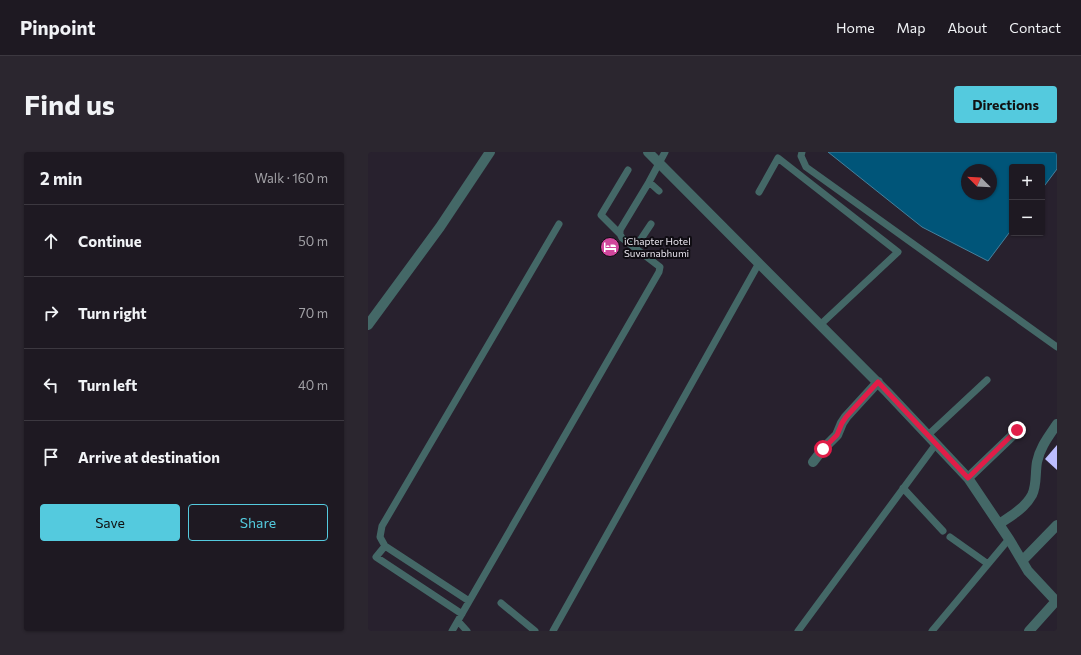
<!DOCTYPE html>
<html lang="en">
<head>
<meta charset="utf-8">
<style>
  body { margin:0; font-family:Commissioner,sans-serif; background:#2b262f; color:#f1f3f6 }
  .controls { position:absolute; right:12px; top:12px; display:grid; overflow:hidden; border-radius:4px; box-shadow:0 1px 3px #0004 }
  .controls button { width:36px; height:36px; display:grid; place-items:center; padding:0; border:0; border-bottom:1px solid #3c3840; background:#1e1922; color:#f1f3f6; font:20px sans-serif }
  .compass { position:absolute; left:593px; top:12px; width:36px; height:36px; border-radius:50%; background:#1e1922; box-shadow:0 1px 3px #0004; rotate:294deg }
  .stop { position:absolute; width:12px; height:12px; margin:-9px; border:3px solid #e11d48; border-radius:50%; background:#fff }
  .stop.end { background:#e11d48; border-color:#fff; box-shadow:0 1px 4px #0008 }
  .list { margin:0; padding:0; list-style:none }
  h2 { display:flex; justify-content:space-between; align-items:center; height:52px; margin:0; padding:0 16px; font-size:17px }
  h2 small { font-size:13px; font-weight:400; color:#a1a0a5 }
  .list li { display:grid; grid-template-columns:26px 1fr auto; gap:12px; align-items:center; box-sizing:border-box; height:72px; padding:0 16px; border-top:1px solid #3c3840 }
  .list b { display:block; font-size:15px; white-space:nowrap }
  .list em { font-size:13px; font-style:normal; color:#a1a0a5 }
  .actions { display:flex; gap:8px; padding:12px 16px }
  .actions a { flex:1; padding:9px 0; border:1px solid #54cade; border-radius:4px; text-align:center; font-size:14px; color:#54cade }
  .actions .main { background:#54cade; color:#111 }
  .icon { flex:none; width:22px; height:22px; fill:none; stroke:currentColor; stroke-width:2; stroke-linecap:round; stroke-linejoin:round }
  .map { position:relative; flex:none; width:689px; height:479px; overflow:hidden; border-radius:4px }
  header { display:flex; align-items:center; gap:24px; box-sizing:border-box; height:56px; padding:0 20px; background:#1e1922; border-bottom:1px solid #3c3840 }
  header strong { font-size:19px }
  nav { display:flex; gap:22px; margin-inline-start:auto; font-size:14px }
  .intro { display:flex; align-items:center; justify-content:space-between; box-sizing:border-box; height:96px; padding:0 24px }
  h1 { margin:0; font-size:28px }
  .button { padding:10px 18px; border-radius:4px; background:#54cade; color:#111; font-size:14px; font-weight:700 }
  main { display:flex; gap:24px; padding:0 24px }
  aside { flex:1; background:#1e1922; border-radius:4px; box-shadow:0 1px 3px #0004 }
  .map>svg:first-child { display:block }
  .water { fill:#005579; stroke:#46809c; fill-rule:evenodd }
  .building { fill:#bcbdfe }
  .lines { fill:none; stroke-linecap:round; stroke-linejoin:round }
  .service { stroke:#446867; stroke-width:7 }
  .minor { stroke:#446867; stroke-width:10 }
  .route { stroke:#e11d48; stroke-width:5 }
  .labels { text-anchor:middle; stroke-width:4; stroke-linejoin:round; paint-order:stroke }
  .poi-label { font-size:10px; fill:#e8e4ed; stroke:#0f0c12; text-anchor:start }
</style>
</head>
<body>
<header>
<strong>Pinpoint</strong>
<nav><a>Home</a><a>Map</a><a>About</a><a>Contact</a></nav>
</header>
<div class="intro"><h1>Find us</h1><a class="button">Directions</a></div>
<main>
<aside>
<h2>2 min<small>Walk · 160 m</small></h2>
<ul class="list">
<li><svg class="icon" aria-label="ahead" viewBox="0 0 24 24"><path d="M12 20V5M6 11l6-6 6 6"/></svg><div><b>Continue</b></div><em>50 m</em></li>
<li><svg class="icon" aria-label="right" viewBox="0 0 24 24"><path d="M7 20v-9h11M14 6l5 5-5 5"/></svg><div><b>Turn right</b></div><em>70 m</em></li>
<li><svg class="icon" aria-label="left" viewBox="0 0 24 24"><path d="M17 20v-9H6M10 6l-5 5 5 5"/></svg><div><b>Turn left</b></div><em>40 m</em></li>
<li><svg class="icon" aria-label="arrive" viewBox="0 0 24 24"><path d="M6 21V4h12l-3 4 3 4H6"/></svg><div><b>Arrive at destination</b></div></li>
</ul>
<div class="actions"><a class="main">Save</a><a>Share</a></div>
</aside>
<div class="map">
<svg width="689" height="479" viewBox="0 0 689 479">
  <rect width="100%" height="100%" fill="#28212e"/>
  <!-- water -->
  <path class="water" d="M 460,0 L 689,0 L 689,17 L 674,37 L 674,15 L 644,15 L 644,77 L 620,109 L 554,75 ZM 599,18 L 623,18 L 623,42 L 599,42 Z"/>
  <!-- building -->
  <path class="building" d="M 689,293 L 689,318 L 677,307 Z"/>
  <g class="lines">
    <!-- service -->
    <path class="service" d="M 434,0 L 433,4 L 438,15 L 689,195
      M 281,30 L 291,39
      M 391,40 L 410,6 L 530,100 L 452,173
      M 252,82 L 233,63 L 260,18
      M 267,96 L 283,72
      M 560,283 L 619,228
      M 535,336 L 575,379
      M 582,385 L 620,412
      M 17,394 L 8,405 L 94,462
      M 101,449 L 17,394 L 12,385 L 14,374 L 191,72
      M 133,451 L 167,479
      M 90,469 L 99,479
      M 84,479 L 291,120 L 292,115 L 254,86 L 252,82 L 252,78 L 281,30 L 297,0
      M 185,479 L 391,111
      M 430,479 L 568,292
      M 564,479 L 641,387"/>
    <!-- minor -->
    <path class="minor" d="M 280,0 L 519,240 L 600,326 L 641,387 L 660,419 L 689,450
      M 0,173 L 72,75 L 122,0
      M 445,310 L 455,297 L 469,283 L 474,271 L 478,265 L 510,230
      M 600,326 L 649,279
      M 631,372 C 643,364 657,356 664,343 C 669,333 667,321 669,310 C 672,295 681,284 689,272
      M 654,409 L 689,373
      M 661,479 L 688,449"/>
  </g>
  <g class="lines">
    <!-- route -->
    <path class="route" d="M 455,297 L 469,283 L 474,271 L 478,265 L 510,230 L 600,326 L 649,278"/>
  </g>
  <!-- icons -->
  <defs>
    <symbol id="hotel-disc" viewBox="-11 -11 22 22"><circle r="9.5" fill="#d1479c" stroke="#0f0c12"/><path d="M-6-4.5h1.5V1H6V5H4.5V3h-9V5H-6ZM-4 0a1.8 1.8 0 1 1 3.6 0ZM.5 0V-2.5h3Q6-2.5 6 0Z" fill="#fff"/></symbol>
  </defs>
  <g fill-rule="evenodd">
    <use href="#hotel-disc" x="231" y="84" width="22" height="22"/>
  </g>
  <g class="labels">
    <!-- poi labels -->
    <g class="poi-label">
      <text x="256" y="93">iChapter Hotel<tspan x="256" dy="12">Suvarnabhumi</tspan></text>
    </g>
  </g>
</svg>
<div class="controls">
<button>+</button>
<button>−</button>
</div>
<svg class="compass" viewBox="-18 -18 36 36"><path d="M0-13l5 13h-10z" fill="#e53935"/><path d="M0 13l5-13h-10z" fill="#a1a0a5"/></svg>
<div class="stop" style="left:455px;top:297px"></div>
<div class="stop end" style="left:649px;top:278px"></div>
</div>
</main>
</body>
</html>
